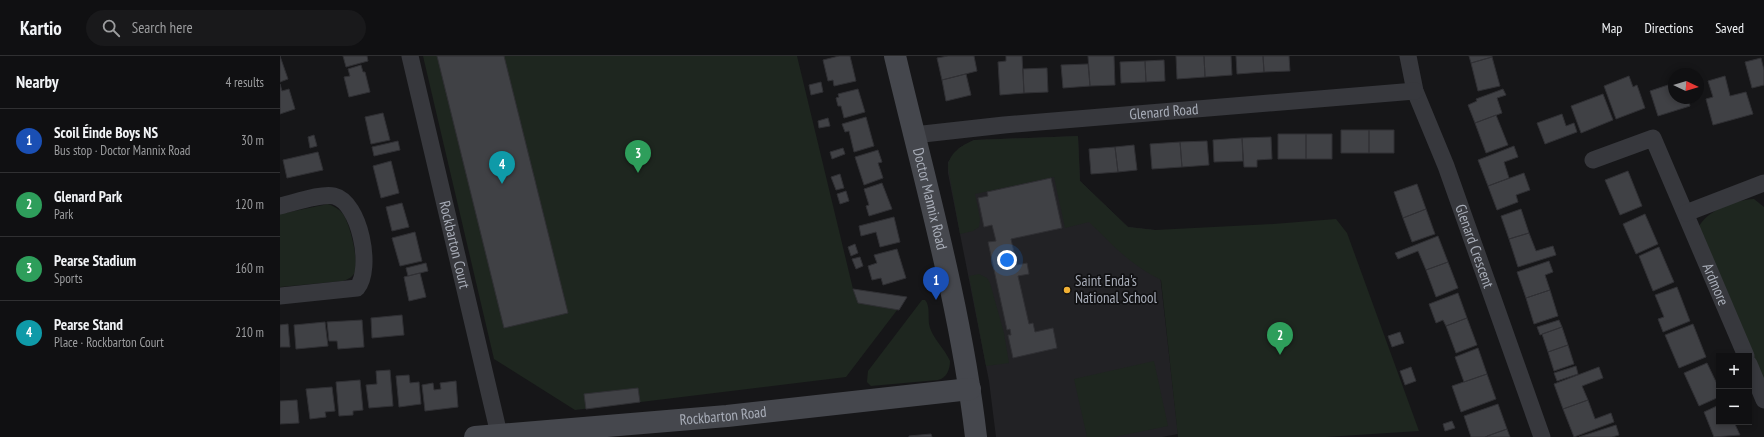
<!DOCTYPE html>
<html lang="en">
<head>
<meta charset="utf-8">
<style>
  body { margin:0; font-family:"PT Sans Narrow",sans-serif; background:#19191b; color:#f1f3f6 }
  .controls { position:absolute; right:12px; bottom:12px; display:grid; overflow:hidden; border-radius:0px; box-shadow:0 2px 6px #0003 }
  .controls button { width:36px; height:36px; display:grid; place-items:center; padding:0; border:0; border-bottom:1px solid #303032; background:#101012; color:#f1f3f6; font:20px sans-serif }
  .compass { position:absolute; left:1388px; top:12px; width:36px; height:36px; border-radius:50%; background:#101012; box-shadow:0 2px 6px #0003; rotate:94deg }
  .you { position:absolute; left:727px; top:204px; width:14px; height:14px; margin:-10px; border:3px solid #fff; border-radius:50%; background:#1a73e8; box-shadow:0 0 0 6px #1a73e833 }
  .badge { display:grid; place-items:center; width:26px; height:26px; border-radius:50%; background:#d93025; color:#fff; font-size:13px; font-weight:700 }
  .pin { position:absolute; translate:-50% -33px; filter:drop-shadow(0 1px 2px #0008) }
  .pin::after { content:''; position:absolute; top:21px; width:14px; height:12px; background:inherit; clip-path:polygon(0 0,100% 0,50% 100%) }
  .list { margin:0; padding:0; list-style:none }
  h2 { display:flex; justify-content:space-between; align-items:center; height:52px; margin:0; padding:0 16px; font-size:17px }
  h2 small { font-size:13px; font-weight:400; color:#9c9d9f }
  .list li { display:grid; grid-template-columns:26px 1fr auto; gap:12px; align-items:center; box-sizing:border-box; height:64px; padding:0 16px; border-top:1px solid #303032 }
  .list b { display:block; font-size:15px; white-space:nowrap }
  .list p { margin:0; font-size:13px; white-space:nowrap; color:#9c9d9f }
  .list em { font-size:13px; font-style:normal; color:#9c9d9f }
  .icon { flex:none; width:22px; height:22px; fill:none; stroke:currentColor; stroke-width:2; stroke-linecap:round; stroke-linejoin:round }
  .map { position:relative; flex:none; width:1484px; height:381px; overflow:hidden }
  header { display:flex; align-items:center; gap:24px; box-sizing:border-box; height:56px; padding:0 20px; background:#101012; border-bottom:1px solid #303032 }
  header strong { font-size:19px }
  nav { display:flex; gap:22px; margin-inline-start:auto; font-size:14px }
  .search { width:280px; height:36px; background:#19191b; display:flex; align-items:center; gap:10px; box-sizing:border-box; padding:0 14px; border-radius:22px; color:#9c9d9f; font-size:15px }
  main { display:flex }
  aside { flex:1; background:#101012 }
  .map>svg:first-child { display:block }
  .built { fill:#222225 }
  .green { fill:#1e261f }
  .building { fill:#404145; stroke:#303034 }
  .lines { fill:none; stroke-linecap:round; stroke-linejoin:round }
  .street { stroke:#37383d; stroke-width:17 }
  .secondary { stroke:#45474d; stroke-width:22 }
  .poi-dot { fill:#f2b134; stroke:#111113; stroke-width:1.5 }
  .labels { text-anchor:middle; stroke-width:3.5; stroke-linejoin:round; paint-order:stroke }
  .street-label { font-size:15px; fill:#a8adb8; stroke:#111113 }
  .poi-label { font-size:15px; fill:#a8adb8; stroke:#111113; text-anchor:start }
</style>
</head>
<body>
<header>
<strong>Kartio</strong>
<div class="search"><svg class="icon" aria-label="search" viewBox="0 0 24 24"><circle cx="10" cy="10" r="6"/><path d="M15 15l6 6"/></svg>Search here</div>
<nav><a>Map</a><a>Directions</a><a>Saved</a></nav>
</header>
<main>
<aside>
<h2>Nearby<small>4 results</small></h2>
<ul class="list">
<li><span class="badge" style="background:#1a4fb4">1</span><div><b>Scoil Éinde Boys NS</b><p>Bus stop · Doctor Mannix Road</p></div><em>30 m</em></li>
<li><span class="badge" style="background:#2e9e5b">2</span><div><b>Glenard Park</b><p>Park</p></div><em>120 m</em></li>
<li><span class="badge" style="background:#2e9e5b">3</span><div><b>Pearse Stadium</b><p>Sports</p></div><em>160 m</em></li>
<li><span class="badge" style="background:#0f9aa8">4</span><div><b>Pearse Stand</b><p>Place · Rockbarton Court</p></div><em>210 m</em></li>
</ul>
</aside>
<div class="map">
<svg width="1484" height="381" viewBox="0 0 1484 381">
  <rect width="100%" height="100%" fill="#161618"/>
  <!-- built -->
  <path class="built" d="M 798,80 L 800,125 L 848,171 L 875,174 L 898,378 L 882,381 L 716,381 L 709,325 L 668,117 L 668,106 L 679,92 L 694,84 Z"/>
  <!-- green -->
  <path class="green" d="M 143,0 L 517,0 L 573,233 L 627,241 L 566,321 L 295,354 L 214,303 Z
    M 798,80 L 800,125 L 848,171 L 875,174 L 993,168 L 1056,163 L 1067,177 L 1139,375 L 1046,381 L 898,381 L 881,224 C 848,207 835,191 809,166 L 785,172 L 774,121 L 695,138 L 700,163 L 699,171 L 693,175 L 680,178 L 668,111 C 669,97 682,89 694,84 Z
    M 1474,143 L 1484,151 L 1484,325 L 1418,172 C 1427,154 1455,144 1474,143 Z
    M 48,148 C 54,150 59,153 63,158 C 70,168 80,207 74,218 C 71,222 68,223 63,225 L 0,231 L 0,158 Z
    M 699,218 L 707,222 L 710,227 L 724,277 L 729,307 L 706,310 L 689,220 Z
    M 642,244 L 645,244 C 651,250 647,263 650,272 C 654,284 665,293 670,305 C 670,313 667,322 658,324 L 591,330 L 587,326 L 588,315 Z
    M 874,305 L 888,370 L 834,381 L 807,381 L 794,323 Z"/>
  <!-- building -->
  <path class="building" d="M 0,0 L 8,23 L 0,26 Z
    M 63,0 L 87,0 L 88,5 L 66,11 Z
    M 157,0 L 224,0 L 288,257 L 224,272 Z
    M 559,0 L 570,0 L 576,25 L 554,30 L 553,24 L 548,25 L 543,4 Z
    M 668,0 L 694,0 L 697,15 L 662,24 L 657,2 Z
    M 726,0 L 742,0 L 744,37 L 720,39 L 718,6 L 726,5 Z
    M 808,0 L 834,0 L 835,29 L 810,30 Z
    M 896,0 L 924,0 L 925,21 L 897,23 Z
    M 924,0 L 951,0 L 952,19 L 925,21 Z
    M 956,0 L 983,0 L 984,16 L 957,18 Z
    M 983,0 L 1009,0 L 1010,15 L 984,16 Z
    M 1189,0 L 1212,0 L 1212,1 L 1191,7 Z
    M 1212,1 L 1220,30 L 1198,35 L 1191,7 Z
    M 1481,2 L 1484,14 L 1484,29 L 1472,32 L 1465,6 Z
    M 884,4 L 885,25 L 866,26 L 865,5 Z
    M 865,5 L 866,26 L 841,27 L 840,6 Z
    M 808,8 L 810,30 L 783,32 L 781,9 Z
    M 81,9 L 83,16 L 85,16 L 90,36 L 69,41 L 64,21 L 70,20 L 68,13 Z
    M 767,12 L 768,36 L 744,37 L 743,13 Z
    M 686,18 L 691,39 L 666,45 L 662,24 Z
    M 1349,20 L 1353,31 L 1357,29 L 1365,52 L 1336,63 L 1324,30 Z
    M 1445,20 L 1450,40 L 1466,36 L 1473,58 L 1433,69 L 1426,43 L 1433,41 L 1428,25 Z
    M 541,26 L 543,36 L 531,39 L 529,29 Z
    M 1394,27 L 1394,42 L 1408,42 L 1410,50 L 1378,60 L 1370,35 Z
    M 0,28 L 2,35 L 9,33 L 15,53 L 0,58 Z
    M 578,33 L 585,56 L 564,62 L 561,50 L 558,50 L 556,42 L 559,41 L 558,38 Z
    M 1223,33 L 1226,39 L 1217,42 L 1222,57 L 1195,67 L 1188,49 L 1197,45 L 1196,43 Z
    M 1323,38 L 1333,64 L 1301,77 L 1291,50 Z
    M 103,57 L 110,84 L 91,88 L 85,61 Z
    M 1282,58 L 1286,70 L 1294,67 L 1297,76 L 1265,88 L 1257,67 Z
    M 1216,59 L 1228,89 L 1206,97 L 1195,67 Z
    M 586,61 L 594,90 L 574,96 L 569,75 L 565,76 L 562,68 Z
    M 548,62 L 550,70 L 539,72 L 538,65 Z
    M 1061,74 L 1089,74 L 1089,97 L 1061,97 Z
    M 1089,74 L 1114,74 L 1114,97 L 1089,97 Z
    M 998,78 L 1026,78 L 1026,103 L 998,103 Z
    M 1026,78 L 1052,78 L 1052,103 L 1026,103 Z
    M 34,79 L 37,90 L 30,92 L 28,81 Z
    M 991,81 L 992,103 L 977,104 L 977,111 L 964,111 L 962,82 Z
    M 962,82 L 963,105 L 934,106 L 933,84 Z
    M 118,85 L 120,94 L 94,100 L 92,91 Z
    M 927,85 L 929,109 L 902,111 L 900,86 Z
    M 900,86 L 902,111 L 872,113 L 870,88 Z
    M 854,89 L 857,114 L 838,116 L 835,91 Z
    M 1234,90 L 1238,101 L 1224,106 L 1229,122 L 1208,130 L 1198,104 Z
    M 835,91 L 838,116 L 811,118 L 809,93 Z
    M 563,92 L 565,98 L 552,103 L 550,96 Z
    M 598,94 L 602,106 L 598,107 L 603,122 L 584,129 L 575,101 Z
    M 38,96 L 43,114 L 7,122 L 3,104 Z
    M 111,105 L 119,137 L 101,142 L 93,110 Z
    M 1348,115 L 1362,150 L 1340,159 L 1325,124 Z
    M 1244,117 L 1250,134 L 1236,139 L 1238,146 L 1217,154 L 1208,130 Z
    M 560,118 L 564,132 L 556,134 L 551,121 Z
    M 771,122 L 782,172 L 731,183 L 737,209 L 747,207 L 749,218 L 738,220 L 749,268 L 753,267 L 755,276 L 773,272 L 777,292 L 733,302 L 728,279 L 731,279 L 730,273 L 727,274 L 708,186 L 716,185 L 712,169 L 704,171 L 698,142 L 708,140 L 707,136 Z
    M 602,127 L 612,153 L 589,160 L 586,150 L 589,149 L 584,133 Z
    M 1137,128 L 1146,153 L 1123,162 L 1114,136 Z
    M 566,135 L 569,145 L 560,148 L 557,138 Z
    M 122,147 L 129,171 L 112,175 L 106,151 Z
    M 1146,153 L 1155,178 L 1132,186 L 1123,162 Z
    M 1241,153 L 1249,177 L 1229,183 L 1221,160 Z
    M 1365,158 L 1378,188 L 1356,198 L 1343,168 Z
    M 614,161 L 620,186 L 600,191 L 596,176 L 581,180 L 579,170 Z
    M 135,176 L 142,205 L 120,210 L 112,182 Z
    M 1249,177 L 1256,195 L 1273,190 L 1276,199 L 1238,211 L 1229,183 Z
    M 1158,180 L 1168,206 L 1146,214 L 1138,195 L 1118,203 L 1115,197 Z
    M 575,188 L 578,197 L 571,200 L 568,191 Z
    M 1379,191 L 1394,226 L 1373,235 L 1359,200 Z
    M 617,193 L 626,222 L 603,229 L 601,222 L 592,224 L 588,210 L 597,207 L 594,199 Z
    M 580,201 L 583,210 L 576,213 L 572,203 Z
    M 1269,205 L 1273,216 L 1265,219 L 1270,234 L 1246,242 L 1237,216 Z
    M 1168,206 L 1178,232 L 1156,241 L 1146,214 Z
    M 146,207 L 148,215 L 128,220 L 126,212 Z
    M 140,217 L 146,241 L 129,245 L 124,221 Z
    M 1397,231 L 1410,265 L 1383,276 L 1378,263 L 1384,261 L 1375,239 Z
    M 573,233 L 627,241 L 619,254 L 578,247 Z
    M 1270,234 L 1278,260 L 1254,268 L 1246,242 Z
    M 1178,237 L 1187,262 L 1166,270 L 1163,264 L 1156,267 L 1149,248 Z
    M 122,259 L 124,279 L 92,282 L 91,262 Z
    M 1187,262 L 1197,289 L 1176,297 L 1166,270 Z
    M 82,264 L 84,291 L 58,293 L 57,285 L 49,285 L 47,266 Z
    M 1279,264 L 1282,271 L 1260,279 L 1257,271 Z
    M 45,266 L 48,290 L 16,293 L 14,269 Z
    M 8,268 L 10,291 L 0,291 L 0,269 Z
    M 1413,268 L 1426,301 L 1399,312 L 1385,279 Z
    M 1282,271 L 1288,289 L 1268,296 L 1262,278 Z
    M 1120,276 L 1124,287 L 1112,291 L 1108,280 Z
    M 1288,289 L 1294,308 L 1274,315 L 1268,296 Z
    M 1198,292 L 1207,318 L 1184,326 L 1175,301 Z
    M 1427,307 L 1439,332 L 1439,341 L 1419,350 L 1404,317 Z
    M 1296,310 L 1298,318 L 1277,325 L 1274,317 Z
    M 1131,311 L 1136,325 L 1125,329 L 1120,315 Z
    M 1319,311 L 1323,322 L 1302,330 L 1308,344 L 1283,353 L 1274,328 Z
    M 110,314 L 113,350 L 89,352 L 86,329 L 97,328 L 96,315 Z
    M 1207,318 L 1216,343 L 1181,356 L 1172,330 Z
    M 129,319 L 130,327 L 139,326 L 141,348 L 119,351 L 116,320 Z
    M 80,324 L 83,354 L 73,355 L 73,359 L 59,360 L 56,326 Z
    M 176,325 L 178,351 L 145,355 L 142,329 L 153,327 L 154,334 L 161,333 L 160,327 Z
    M 52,331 L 55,355 L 45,356 L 46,361 L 30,363 L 26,333 Z
    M 358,332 L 360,346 L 306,353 L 304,338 Z
    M 17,344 L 19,367 L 0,368 L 0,345 Z
    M 1308,344 L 1315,363 L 1331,357 L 1334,366 L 1294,381 L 1283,353 Z
    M 1218,348 L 1227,373 L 1205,381 L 1191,381 L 1184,360 Z
    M 1439,349 L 1439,366 L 1454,366 L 1460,379 L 1434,381 L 1424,356 Z
    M 1172,365 L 1175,372 L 1165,375 L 1163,368 Z
    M 1336,369 L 1339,379 L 1332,381 L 1299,381 Z
    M 1227,373 L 1230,381 L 1207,381 L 1207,380 Z
    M 651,378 L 652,381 L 629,381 L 629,380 Z"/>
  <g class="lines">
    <!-- street -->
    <g class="street">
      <path id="s1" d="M 130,0 L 219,378"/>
      <path id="s2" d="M 1128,0 L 1135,35 L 1166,110 L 1262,381"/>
      <path id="s3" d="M 634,79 L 724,69 L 1135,35"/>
      <path id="s4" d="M 1313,104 L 1373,82 L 1466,300"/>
      <path d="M 0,150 C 14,147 41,137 54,140 C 80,146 93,213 77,232 L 0,240"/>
      <path d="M 1406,157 L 1484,127"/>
      <path d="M 1469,308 L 1484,344"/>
    </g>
    <!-- secondary -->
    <g class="secondary">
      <path id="s5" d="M 615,0 C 645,126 681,252 696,381"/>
      <path id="s6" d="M 195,381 L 447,360 L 690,333"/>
    </g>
  </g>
  <!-- markers -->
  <circle class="poi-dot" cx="787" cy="234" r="4"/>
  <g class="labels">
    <!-- street labels -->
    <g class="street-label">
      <text dy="5" stroke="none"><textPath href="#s3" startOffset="251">Glenard Road</textPath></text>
      <text dy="5" stroke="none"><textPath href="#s5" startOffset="147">Doctor Mannix Road</textPath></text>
      <text dy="5" stroke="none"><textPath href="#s1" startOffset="194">Rockbarton Court</textPath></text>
      <text dy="5" stroke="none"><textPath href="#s2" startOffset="202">Glenard Crescent</textPath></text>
      <text dy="5" stroke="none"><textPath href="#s4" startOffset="223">Ardmore</textPath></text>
      <text dy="5" stroke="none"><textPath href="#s6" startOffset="249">Rockbarton Road</textPath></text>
    </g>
    <!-- poi labels -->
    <g class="poi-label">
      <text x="795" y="230">Saint Enda's<tspan x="795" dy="17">National School</tspan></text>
    </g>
  </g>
</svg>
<div class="controls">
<button>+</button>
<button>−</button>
</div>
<svg class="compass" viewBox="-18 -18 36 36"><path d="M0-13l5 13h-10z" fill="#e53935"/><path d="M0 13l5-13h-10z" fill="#9c9d9f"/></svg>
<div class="you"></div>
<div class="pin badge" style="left:656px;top:244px;background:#1a4fb4">1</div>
<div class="pin badge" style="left:1000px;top:299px;background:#2e9e5b">2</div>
<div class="pin badge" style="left:358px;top:117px;background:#2e9e5b">3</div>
<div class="pin badge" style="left:222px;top:128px;background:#0f9aa8">4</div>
</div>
</main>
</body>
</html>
